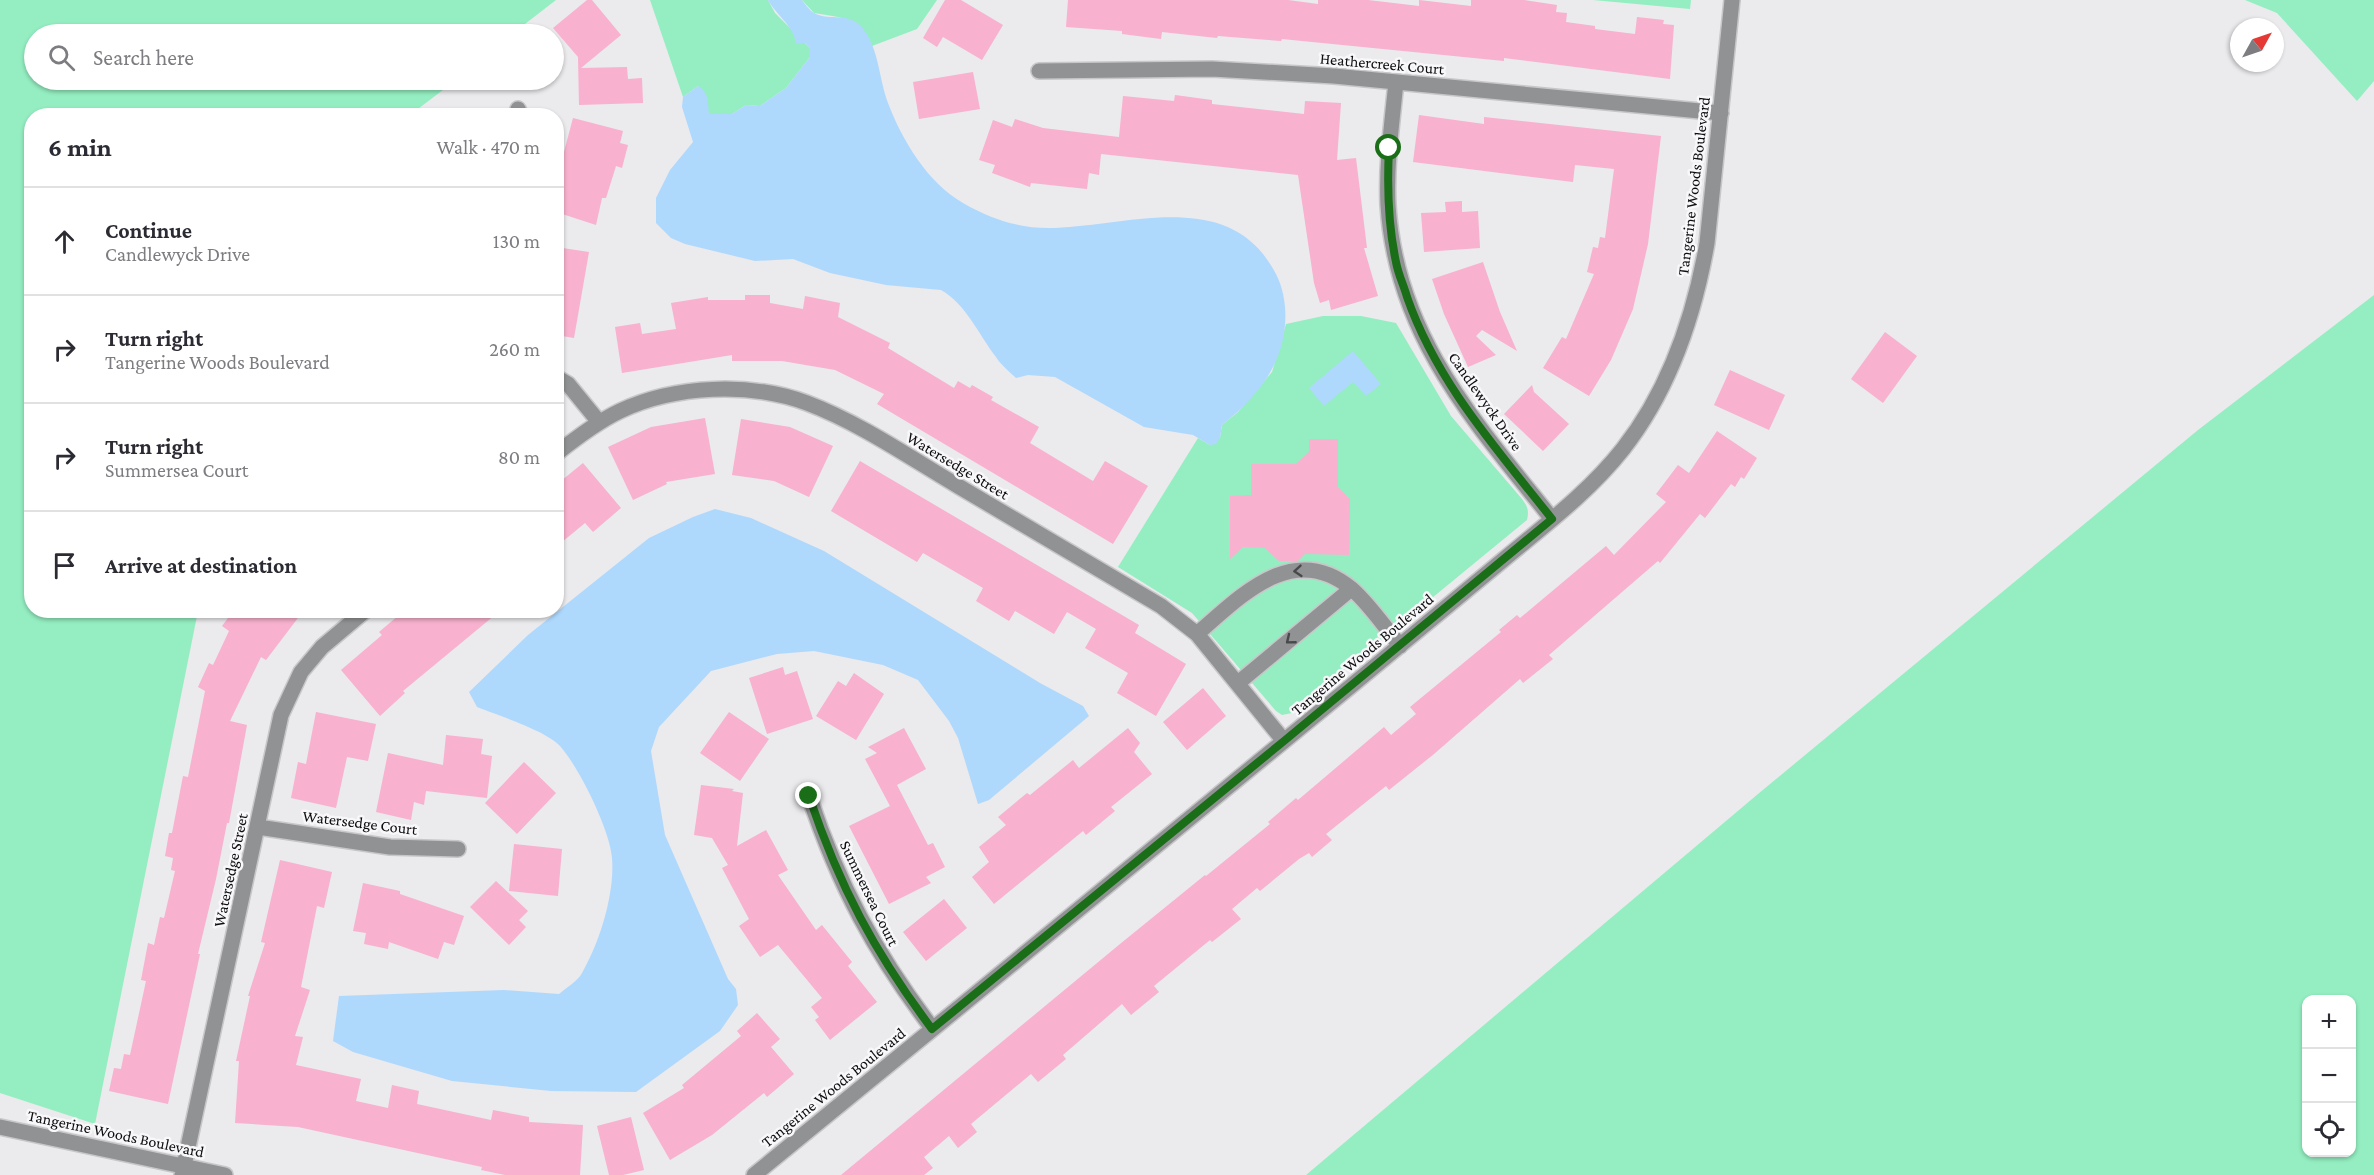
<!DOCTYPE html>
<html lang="en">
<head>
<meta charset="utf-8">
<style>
  body { margin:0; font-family:"Crimson Pro",serif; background:#f7f7f7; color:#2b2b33 }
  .controls { position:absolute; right:18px; bottom:18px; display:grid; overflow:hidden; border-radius:12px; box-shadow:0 2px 4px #0004 }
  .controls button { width:54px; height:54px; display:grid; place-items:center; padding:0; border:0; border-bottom:2px solid #e1e1e2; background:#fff; color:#2b2b33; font:30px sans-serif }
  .compass { position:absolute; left:2230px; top:18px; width:54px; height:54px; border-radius:50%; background:#fff; box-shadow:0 2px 4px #0004; rotate:50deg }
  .stop { position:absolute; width:18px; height:18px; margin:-14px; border:4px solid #196e17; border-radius:50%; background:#fff }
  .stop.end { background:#196e17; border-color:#fff; box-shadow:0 2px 6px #0008 }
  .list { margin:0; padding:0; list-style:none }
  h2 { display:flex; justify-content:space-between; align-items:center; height:78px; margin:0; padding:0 24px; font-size:26px }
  h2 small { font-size:20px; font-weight:400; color:#7c7c81 }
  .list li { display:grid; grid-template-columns:39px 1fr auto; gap:18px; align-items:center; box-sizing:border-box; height:108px; padding:0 24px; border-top:2px solid #e1e1e2 }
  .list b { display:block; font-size:22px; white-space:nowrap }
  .list p { margin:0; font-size:20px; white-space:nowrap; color:#7c7c81 }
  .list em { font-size:20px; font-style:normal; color:#7c7c81 }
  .icon { flex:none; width:33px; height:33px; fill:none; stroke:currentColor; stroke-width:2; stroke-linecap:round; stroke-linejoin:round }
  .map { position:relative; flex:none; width:2374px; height:1175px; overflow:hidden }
  .search { position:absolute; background:#fff; box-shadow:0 2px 4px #0004; left:24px; top:24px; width:540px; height:66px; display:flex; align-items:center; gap:15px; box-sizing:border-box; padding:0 21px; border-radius:33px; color:#7c7c81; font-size:22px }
  .panel { position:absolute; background:#fff; box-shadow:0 2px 4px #0004; left:24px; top:108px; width:540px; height:510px; border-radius:24px }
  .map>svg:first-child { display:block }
  .green { fill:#94eec1; fill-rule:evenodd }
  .water { fill:#afd8fd }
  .building { fill:#f8b1ce }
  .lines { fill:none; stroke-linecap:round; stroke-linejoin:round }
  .minor-casing { stroke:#c7c7c9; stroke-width:18 }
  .minor { stroke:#919293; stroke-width:15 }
  .oneway { stroke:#48494a }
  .route { stroke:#196e17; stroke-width:8 }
  .labels { text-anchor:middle; stroke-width:5; stroke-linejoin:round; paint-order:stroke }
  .street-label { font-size:16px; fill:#0d0d0e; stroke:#f8f7fa }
</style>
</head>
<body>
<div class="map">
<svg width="2374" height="1175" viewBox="0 0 2374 1175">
  <rect width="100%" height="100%" fill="#ebeaed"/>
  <!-- green -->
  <path class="green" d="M 0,0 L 556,0 L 512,34 L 34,34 L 34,80 L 456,80 L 410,115 L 32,116 L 32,450 L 28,455 L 32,460 L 32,610 L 198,611 L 95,1124 L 0,1093 Z
    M 650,0 L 768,0 L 775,13 L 810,48 L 810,57 L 786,88 L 760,106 L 746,105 L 732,114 L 709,114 L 698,86 L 683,97 Z
    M 802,0 L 937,0 L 917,29 L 872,46 C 863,18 839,17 814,13 Z
    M 1593,0 L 1691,0 L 1690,9 Z
    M 2245,0 L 2374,0 L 2374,81 L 2357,101 L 2277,13 Z
    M 2374,295 L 2374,1175 L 1306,1175 L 1758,794 L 2198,430 ZM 2306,1000 L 2352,1000 L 2352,1152 L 2306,1152 Z
    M 1323,316 L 1361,316 L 1396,323 L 1451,416 L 1522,499 C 1528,507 1529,511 1527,520 L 1292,713 L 1282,715 L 1276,711 L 1192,613 L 1118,567 L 1198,438 L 1210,445 L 1220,438 L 1222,425 L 1238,412 L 1272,372 L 1286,324 Z"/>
  <!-- water -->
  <path class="water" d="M 768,0 L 802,0 C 805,4 810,11 814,13 C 830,22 850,10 864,30 C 879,50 879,79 888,103 C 902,140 927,182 963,203 C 989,218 1017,228 1048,228 C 1116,228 1213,191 1263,254 C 1276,271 1283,285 1285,307 C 1289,358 1260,395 1222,425 L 1220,438 L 1216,444 L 1210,445 L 1193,435 L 1144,427 L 1055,377 L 1028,375 L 1016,378 C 1009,371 1001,365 996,357 C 979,335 966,304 941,290 L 886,285 L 830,273 L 793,259 L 755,261 L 685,244 L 671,238 L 656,223 L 656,198 L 670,170 L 693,142 L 682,107 L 683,97 L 698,86 C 709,93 708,102 709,114 L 732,114 L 746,105 L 760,106 L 786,88 L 810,57 L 810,48 L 805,43 L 796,44 C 794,26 777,16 768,0 Z
    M 1353,351 L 1381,384 L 1366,396 L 1353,382 L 1324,406 L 1309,388 Z
    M 715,509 L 751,518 L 824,551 L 1040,683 L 1083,706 L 1089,716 L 989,800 L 978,804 L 958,738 L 949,721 L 918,680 L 883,665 L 814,651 L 777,654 L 711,671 L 659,727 L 651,751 L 665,835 L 728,979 L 736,989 L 738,1005 L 720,1031 L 636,1092 L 551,1091 L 452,1081 L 353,1052 L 333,1041 L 339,996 L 504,990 L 559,994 C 566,988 578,981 582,973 C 600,942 615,893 612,858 C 610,830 579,767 560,746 C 547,731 497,715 477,707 L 469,692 L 528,635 L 649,538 L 693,517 Z"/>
  <!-- building -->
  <path class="building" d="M 587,0 L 592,0 L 621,35 L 581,68 L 627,67 L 628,79 L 642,78 L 643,103 L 579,105 L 578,57 L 553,28 Z
    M 945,0 L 961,0 L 1003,25 L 982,60 L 943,37 L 937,47 L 923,38 Z
    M 1068,0 L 1288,0 L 1318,4 L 1318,0 L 1368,0 L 1419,6 L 1419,0 L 1471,6 L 1471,0 L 1524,0 L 1557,5 L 1556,12 L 1567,13 L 1566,22 L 1595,26 L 1595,29 L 1635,34 L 1637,17 L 1664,20 L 1663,24 L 1674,25 L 1670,79 L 1504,58 L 1504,61 L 1282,39 L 1281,41 L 1218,36 L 1217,38 L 1162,32 L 1161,39 L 1122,34 L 1122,31 L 1066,27 Z
    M 973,72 L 980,109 L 919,119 L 913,82 Z
    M 1175,95 L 1212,100 L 1212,104 L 1304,114 L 1305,101 L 1341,103 L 1337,160 L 1356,158 L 1367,248 L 1364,248 L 1378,296 L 1331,310 L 1329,300 L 1320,303 L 1314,283 L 1298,175 L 1101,154 L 1099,175 L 1089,173 L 1087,189 L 1031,183 L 1030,187 L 992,173 L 995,165 L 979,160 L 993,120 L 1012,127 L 1015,119 L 1043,128 L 1119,137 L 1123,96 L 1174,101 Z
    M 1419,115 L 1484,124 L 1484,117 L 1661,136 L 1648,244 L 1633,309 L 1611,360 L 1589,396 L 1543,368 L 1562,337 L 1566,339 L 1594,274 L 1587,272 L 1593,247 L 1598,248 L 1600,237 L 1605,238 L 1614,169 L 1575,165 L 1573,182 L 1413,162 Z
    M 573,118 L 623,131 L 620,143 L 628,145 L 622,168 L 616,166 L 606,198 L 602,198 L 596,225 L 556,212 L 556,182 Z
    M 1462,201 L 1462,212 L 1478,211 L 1480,248 L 1424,252 L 1421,213 L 1446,212 L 1445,202 Z
    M 556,247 L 589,252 L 574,338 L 556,335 Z
    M 1483,262 L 1500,312 L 1517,351 L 1482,330 L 1476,336 L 1496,355 L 1468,367 L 1444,314 L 1432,279 Z
    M 745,295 L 770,295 L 770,303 L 803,309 L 805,296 L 840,303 L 838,317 L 890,343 L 888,348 L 954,388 L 958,381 L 970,388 L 972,385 L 993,397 L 991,400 L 1039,427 L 1030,443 L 1093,481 L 1105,461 L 1148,486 L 1113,544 L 877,404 L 884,394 L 835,370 L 782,361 L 732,361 L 732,355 L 622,373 L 615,327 L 640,323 L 642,334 L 676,329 L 671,303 L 708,297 L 708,300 L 745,300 Z
    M 1885,332 L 1917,356 L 1883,403 L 1851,379 Z
    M 1730,370 L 1785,395 L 1769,430 L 1714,405 Z
    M 1532,385 L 1534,392 L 1569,424 L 1543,451 L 1504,414 Z
    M 705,418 L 715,474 L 666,482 L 667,484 L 633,500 L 608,447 L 651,427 Z
    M 741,419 L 790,427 L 833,446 L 809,497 L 774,481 L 732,475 Z
    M 1717,431 L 1757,458 L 1744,479 L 1741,477 L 1735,487 L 1731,484 L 1705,518 L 1700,514 L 1660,563 L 1658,561 L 1549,655 L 1553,659 L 1523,683 L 1520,679 L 1434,754 L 1389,790 L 1386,786 L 1326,834 L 1332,840 L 1312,857 L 1309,853 L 1299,859 L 1260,891 L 1257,888 L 1232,909 L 1241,919 L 1212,942 L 1210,940 L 1154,986 L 1159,992 L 1131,1015 L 1122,1004 L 1063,1055 L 1066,1059 L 1038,1082 L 1031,1074 L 971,1124 L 977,1132 L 958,1148 L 949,1136 L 924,1157 L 933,1168 L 924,1175 L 841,1175 L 1120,944 L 1205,875 L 1206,876 L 1270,824 L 1268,822 L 1296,798 L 1298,800 L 1384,727 L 1391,735 L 1416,714 L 1410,707 L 1501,632 L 1499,630 L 1517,615 L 1520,618 L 1606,546 L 1614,555 L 1666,502 L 1656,494 L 1678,465 L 1689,473 Z
    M 1309,439 L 1338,439 L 1338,487 L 1350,499 L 1349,555 L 1305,554 L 1298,561 L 1279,561 L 1265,548 L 1243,547 L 1230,559 L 1230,496 L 1251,495 L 1251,464 L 1296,464 L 1309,452 Z
    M 860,461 L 1139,625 L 1135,633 L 1186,664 L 1156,716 L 1117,693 L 1128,673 L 1085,648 L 1096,629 L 1067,612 L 1054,634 L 1015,611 L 1009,621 L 976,601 L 983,588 L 923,553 L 917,562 L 831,511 Z
    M 583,463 L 621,508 L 593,532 L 585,523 L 556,547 L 556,485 Z
    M 234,610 L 304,610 L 266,660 L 261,657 L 230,721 L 247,725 L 229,823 L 227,823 L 216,879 L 198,954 L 200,954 L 168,1104 L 109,1091 L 114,1068 L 121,1069 L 124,1054 L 130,1055 L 146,981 L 141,980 L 148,943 L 154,945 L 160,917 L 164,918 L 175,871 L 171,870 L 173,858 L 165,856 L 169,833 L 172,833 L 183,776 L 188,777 L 205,691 L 198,687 L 209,663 L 213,665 L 229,631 L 222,626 Z
    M 405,610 L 501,610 L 403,691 L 405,693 L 380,716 L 341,670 L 382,635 L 379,632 Z
    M 783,667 L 785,675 L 797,671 L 813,719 L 767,734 L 749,678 Z
    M 854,673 L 884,694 L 856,740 L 816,716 L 838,681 L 846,686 Z
    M 1203,688 L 1226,716 L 1187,750 L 1163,722 Z
    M 316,712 L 376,724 L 368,761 L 347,757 L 336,808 L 291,798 L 298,762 L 306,764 Z
    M 729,712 L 769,739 L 740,781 L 700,753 Z
    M 904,728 L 926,769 L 897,785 L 928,845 L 933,843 L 945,867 L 926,877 L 931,883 L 889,904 L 849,826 L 890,806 L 865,759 L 877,753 L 868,747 Z
    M 1128,728 L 1140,743 L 1134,752 L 1152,774 L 1111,807 L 1115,811 L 1086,835 L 1083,831 L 994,904 L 972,877 L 989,862 L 979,847 L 1006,825 L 998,817 L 1027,793 L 1030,795 L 1073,760 L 1079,768 Z
    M 446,735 L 483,739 L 481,754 L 492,756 L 487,798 L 426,791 L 424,805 L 414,802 L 411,820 L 376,812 L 388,753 L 443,765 Z
    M 524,762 L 556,793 L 517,834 L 485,803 Z
    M 701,785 L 734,789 L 732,791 L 743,793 L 737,846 L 766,830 L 788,870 L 778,875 L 816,930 L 822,925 L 852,962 L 848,966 L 877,1002 L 830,1040 L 815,1020 L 819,1017 L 811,1007 L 822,998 L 778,945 L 760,957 L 739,926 L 749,919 L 722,868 L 728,865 L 712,838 L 694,835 Z
    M 514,844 L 562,849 L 558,896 L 509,891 Z
    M 280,860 L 332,872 L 324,908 L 317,906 L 301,987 L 310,990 L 295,1036 L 303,1037 L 296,1065 L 361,1079 L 356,1101 L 388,1108 L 392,1085 L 419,1091 L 417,1104 L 491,1120 L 493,1110 L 529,1117 L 529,1122 L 583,1125 L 580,1175 L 505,1175 L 481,1170 L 482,1167 L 298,1127 L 235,1123 L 239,1061 L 236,1061 L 250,996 L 248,996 L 265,943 L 261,942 Z
    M 496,881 L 528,911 L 519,920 L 526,927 L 509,945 L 470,907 Z
    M 363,883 L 400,891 L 400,894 L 464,916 L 454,945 L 444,942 L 438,959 L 389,942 L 388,949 L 364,944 L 366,933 L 353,931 Z
    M 944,899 L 967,928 L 926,961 L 903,932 Z
    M 757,1013 L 780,1039 L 771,1047 L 794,1074 L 767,1097 L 764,1093 L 712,1135 L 670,1160 L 643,1113 L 684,1088 L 682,1085 L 741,1036 L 737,1031 Z
    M 631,1117 L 644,1170 L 623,1175 L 609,1175 L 597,1126 Z"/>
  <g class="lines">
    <defs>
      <path id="minor" d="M 1039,71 L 1212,69 L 1334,76 L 1721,113
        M 1396,82 C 1392,123 1386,164 1388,205 C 1396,336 1475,422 1552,519
        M 518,109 L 521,116
        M 556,377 L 568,384 L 599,422
        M 556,454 C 576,438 597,422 620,411 C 675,385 750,382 807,403 C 860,423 909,457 958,486 C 1026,526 1094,566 1161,606 L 1197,634 L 1284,741
        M 1197,634 C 1241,596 1293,540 1352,589 C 1370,605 1385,627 1400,646
        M 1238,683 L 1351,589
        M 809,796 C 839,886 875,953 932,1028
        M 258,827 L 390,847 L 458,849
        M 0,1127 L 225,1175
        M 182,1175 L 281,715 L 301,672 L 322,647 L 366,610
        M 754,1175 C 953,1012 1153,850 1351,686 C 1402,644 1452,602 1503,560 C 1545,525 1589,492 1623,449 C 1670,389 1694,317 1707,243 L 1732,0"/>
    </defs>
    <!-- minor casing -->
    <use href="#minor" class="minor-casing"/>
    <!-- minor -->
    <use href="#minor" class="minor"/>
  </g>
  <!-- one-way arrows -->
  <defs><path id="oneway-chevron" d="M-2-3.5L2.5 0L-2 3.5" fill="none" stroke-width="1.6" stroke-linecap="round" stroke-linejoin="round" transform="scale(1.5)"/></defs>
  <g class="oneway">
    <use href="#oneway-chevron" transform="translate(1298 571) rotate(175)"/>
    <use href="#oneway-chevron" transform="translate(1290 640) rotate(141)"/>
  </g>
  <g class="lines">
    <!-- route -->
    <path class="route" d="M 809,796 C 839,886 875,953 932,1029 L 1284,741 L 1552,519 C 1497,449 1437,383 1407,297 C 1404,286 1398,274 1396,262 C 1388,225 1387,187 1389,148"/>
  </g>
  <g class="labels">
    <!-- street labels -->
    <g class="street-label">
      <text transform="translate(1382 63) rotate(5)" y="6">Heathercreek Court</text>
      <text transform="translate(1693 186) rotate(-83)" y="6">Tangerine Woods Boulevard</text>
      <text transform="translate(1486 401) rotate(55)" y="6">Candlewyck Drive</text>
      <text transform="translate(958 465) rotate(31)" y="6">Watersedge Street</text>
      <text transform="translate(1362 654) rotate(-40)" y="6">Tangerine Woods Boulevard</text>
      <text transform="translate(360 822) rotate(7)" y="6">Watersedge Court</text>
      <text transform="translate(230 870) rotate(-78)" y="6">Watersedge Street</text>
      <text transform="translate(870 893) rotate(64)" y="6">Summersea Court</text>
      <text transform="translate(833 1087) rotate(-39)" y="6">Tangerine Woods Boulevard</text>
      <text transform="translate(116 1133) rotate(12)" y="6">Tangerine Woods Boulevard</text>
    </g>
  </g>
</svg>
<div class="controls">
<button>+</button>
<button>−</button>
<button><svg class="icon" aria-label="locate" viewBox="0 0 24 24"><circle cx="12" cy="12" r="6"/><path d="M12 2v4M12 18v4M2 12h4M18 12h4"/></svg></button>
</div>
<svg class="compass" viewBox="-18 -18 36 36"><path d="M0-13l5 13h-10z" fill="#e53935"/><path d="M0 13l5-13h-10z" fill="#7c7c81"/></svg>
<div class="stop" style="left:1389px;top:148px"></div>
<div class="stop end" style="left:809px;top:796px"></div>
<div class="search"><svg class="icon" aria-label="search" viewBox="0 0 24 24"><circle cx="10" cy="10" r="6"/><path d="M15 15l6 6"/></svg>Search here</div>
<section class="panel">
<h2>6 min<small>Walk · 470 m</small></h2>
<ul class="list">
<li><svg class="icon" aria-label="ahead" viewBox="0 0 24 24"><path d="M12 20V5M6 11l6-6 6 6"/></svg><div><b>Continue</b><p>Candlewyck Drive</p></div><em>130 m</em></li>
<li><svg class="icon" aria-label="right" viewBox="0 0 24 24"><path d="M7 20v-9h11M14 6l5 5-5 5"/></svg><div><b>Turn right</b><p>Tangerine Woods Boulevard</p></div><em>260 m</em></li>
<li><svg class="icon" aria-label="right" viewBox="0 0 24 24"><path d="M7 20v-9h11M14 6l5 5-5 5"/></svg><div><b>Turn right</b><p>Summersea Court</p></div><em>80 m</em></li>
<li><svg class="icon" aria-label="arrive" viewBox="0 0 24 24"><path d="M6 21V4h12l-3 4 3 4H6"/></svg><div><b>Arrive at destination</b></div></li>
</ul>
</section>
</div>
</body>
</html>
